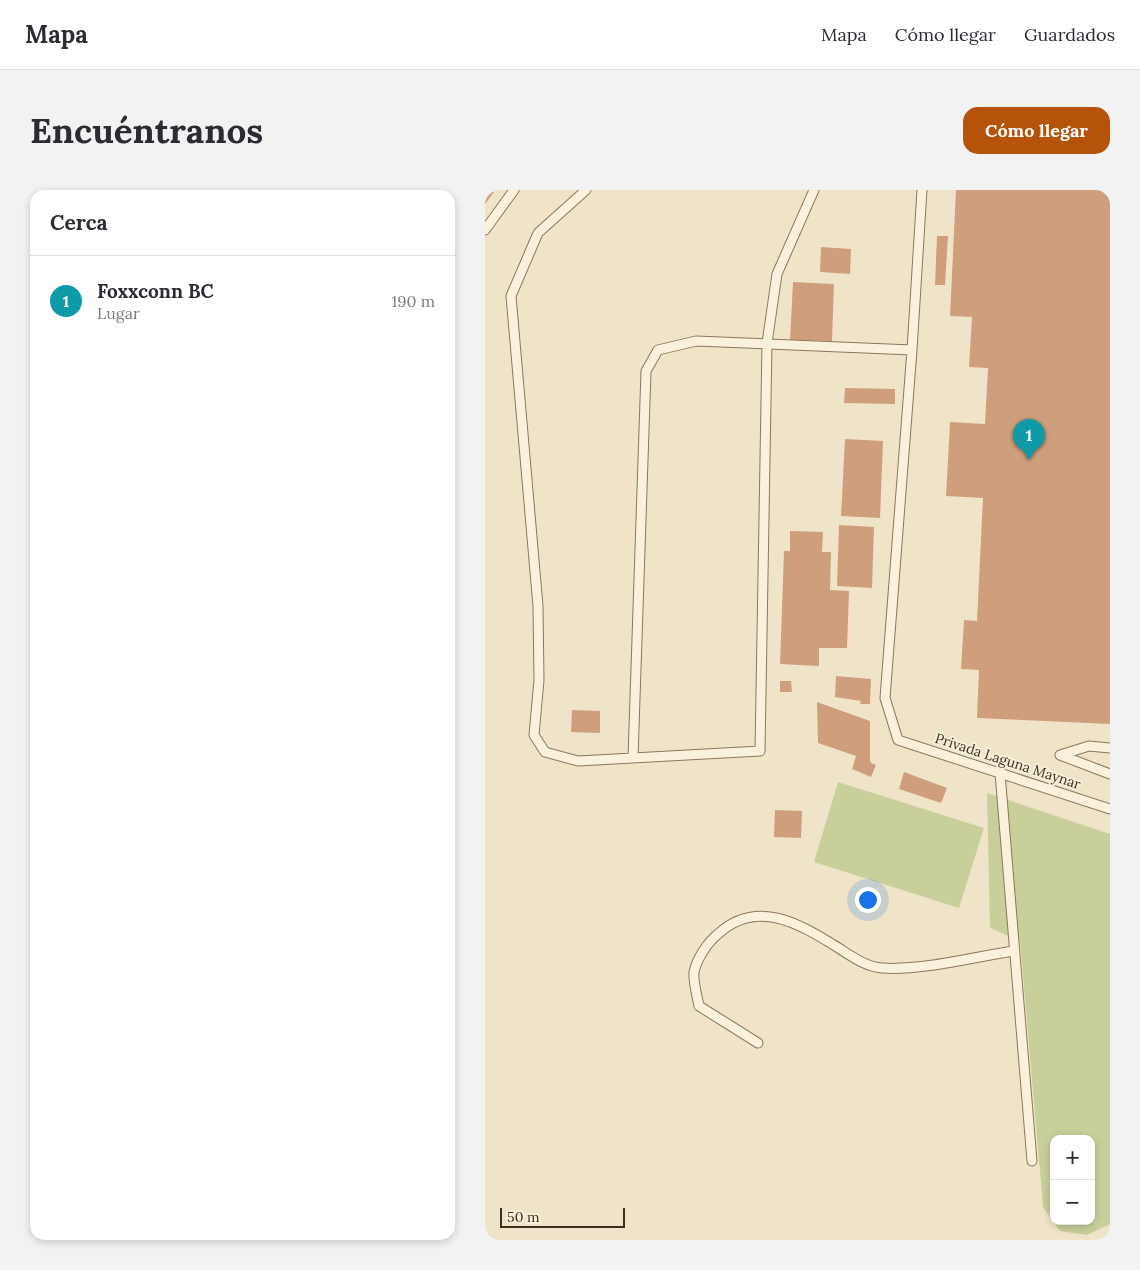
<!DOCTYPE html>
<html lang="es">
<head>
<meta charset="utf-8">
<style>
  body { margin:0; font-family:Lora,serif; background:#f2f2f3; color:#2b2b33 }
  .controls { position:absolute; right:15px; bottom:15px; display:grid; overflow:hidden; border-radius:10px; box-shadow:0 2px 8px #0003 }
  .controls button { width:45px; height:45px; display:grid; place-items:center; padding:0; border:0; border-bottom:1px solid #e1e1e2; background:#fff; color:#2b2b33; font:25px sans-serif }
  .scale { position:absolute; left:15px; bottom:12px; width:125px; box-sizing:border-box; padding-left:5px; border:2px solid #3d2e20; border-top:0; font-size:14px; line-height:18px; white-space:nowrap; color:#3d2e20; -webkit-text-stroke:4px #f7eed8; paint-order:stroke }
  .you { position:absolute; left:382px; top:709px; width:18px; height:18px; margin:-12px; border:4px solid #fff; border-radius:50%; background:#1a73e8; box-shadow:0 0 0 8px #1a73e833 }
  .badge { display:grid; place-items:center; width:32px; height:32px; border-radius:50%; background:#b45309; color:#fff; font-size:16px; font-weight:700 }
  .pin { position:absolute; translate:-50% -41px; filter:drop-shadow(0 1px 2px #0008) }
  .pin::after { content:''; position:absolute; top:26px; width:18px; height:15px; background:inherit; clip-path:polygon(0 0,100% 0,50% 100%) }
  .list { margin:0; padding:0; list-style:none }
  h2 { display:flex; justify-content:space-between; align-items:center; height:65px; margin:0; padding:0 20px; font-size:21px }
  h2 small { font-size:16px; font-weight:400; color:#7c7c81 }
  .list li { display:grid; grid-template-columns:32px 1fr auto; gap:15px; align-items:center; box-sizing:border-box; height:90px; padding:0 20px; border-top:1px solid #e1e1e2 }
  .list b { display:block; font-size:19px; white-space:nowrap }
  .list p { margin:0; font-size:16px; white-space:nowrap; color:#7c7c81 }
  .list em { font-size:16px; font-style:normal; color:#7c7c81 }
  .map { position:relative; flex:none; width:625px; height:1050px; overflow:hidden; border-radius:15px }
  header { display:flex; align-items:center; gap:30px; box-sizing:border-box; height:70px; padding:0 25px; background:#fff; border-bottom:1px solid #e1e1e2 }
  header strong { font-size:24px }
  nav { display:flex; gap:28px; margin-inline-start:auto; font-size:18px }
  .intro { display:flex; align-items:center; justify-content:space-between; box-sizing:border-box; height:120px; padding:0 30px }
  h1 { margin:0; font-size:35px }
  .button { padding:12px 22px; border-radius:15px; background:#b45309; color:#fff; font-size:18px; font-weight:700 }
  main { display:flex; gap:30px; padding:0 30px }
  aside { flex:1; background:#fff; border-radius:15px; box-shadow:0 2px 8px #0003 }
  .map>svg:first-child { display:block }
  .green { fill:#c9cf9b; fill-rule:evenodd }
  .building { fill:#cf9f7d }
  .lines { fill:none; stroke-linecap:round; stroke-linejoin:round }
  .lane-casing { stroke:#8d765c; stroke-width:11 }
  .lane { stroke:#faf1dc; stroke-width:9 }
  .labels { text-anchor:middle; stroke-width:4; stroke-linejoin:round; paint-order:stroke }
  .street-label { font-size:14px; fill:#3d2e20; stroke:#f7eed8 }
</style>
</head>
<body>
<header>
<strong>Mapa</strong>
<nav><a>Mapa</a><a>Cómo llegar</a><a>Guardados</a></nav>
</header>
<div class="intro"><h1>Encuéntranos</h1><a class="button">Cómo llegar</a></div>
<main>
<aside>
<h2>Cerca<small></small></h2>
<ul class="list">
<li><span class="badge" style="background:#0f9aa8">1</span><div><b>Foxxconn BC</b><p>Lugar</p></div><em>190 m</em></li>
</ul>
</aside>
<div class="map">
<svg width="625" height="1050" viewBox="0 0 625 1050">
  <rect width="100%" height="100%" fill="#f0e4c8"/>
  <!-- green -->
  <path class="green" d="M 353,592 L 499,638 L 474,718 L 329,672 Z
    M 502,603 L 625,644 L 625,1034 L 602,1045 L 575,1041 L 558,1017 L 535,751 L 505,738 ZM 569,949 L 606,949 L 606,1031 L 569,1031 Z"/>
  <!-- building -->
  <path class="building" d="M 0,0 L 9,2 L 0,14 Z
    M 471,0 L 625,0 L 625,534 L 492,528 L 494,480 L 476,479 L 479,430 L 492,431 L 498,308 L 461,306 L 465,232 L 500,234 L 503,178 L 484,177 L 487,127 L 465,126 Z
    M 452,46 L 463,46 L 460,95 L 450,95 Z
    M 336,57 L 366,59 L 365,84 L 335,82 Z
    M 308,92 L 349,94 L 347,151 L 305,150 Z
    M 360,198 L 410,199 L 410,214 L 359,213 Z
    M 360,249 L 398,251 L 395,328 L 356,326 Z
    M 354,335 L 389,337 L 387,398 L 352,396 Z
    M 305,341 L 338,342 L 337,362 L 346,362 L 345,400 L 364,401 L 362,458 L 334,458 L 334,476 L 295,474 L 299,361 L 305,361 Z
    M 351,486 L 386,489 L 385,514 L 375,514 L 376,511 L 350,507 Z
    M 295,491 L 306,491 L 307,502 L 295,502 Z
    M 332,512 L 385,531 L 385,570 L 386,573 L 391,575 L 386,587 L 367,579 L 371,566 L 333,553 Z
    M 87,520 L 115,521 L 115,543 L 86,542 Z
    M 419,582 L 462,598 L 456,613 L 414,599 Z
    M 290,620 L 317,621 L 316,648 L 289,647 Z"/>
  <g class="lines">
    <defs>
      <path id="lane" d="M 101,0 L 53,43 L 26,106 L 53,416 L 54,490 L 49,545 L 60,562 L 93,571 L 275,561 L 282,153 L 292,84 L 329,0
        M 0,40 L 29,0
        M 427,160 L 400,508 L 413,550 L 625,619
        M 575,565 L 625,584
        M 575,565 L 604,556 L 625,558
        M 148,568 L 161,181 L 173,160 L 211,151 L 427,160 L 437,0
        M 515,583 L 547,971
        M 273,853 L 214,816 C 212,806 208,791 209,782 C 212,768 223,752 233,744 C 272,708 315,734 352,757 C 366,766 381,777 397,778 C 434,781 490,767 528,761"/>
    </defs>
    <!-- lane casing -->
    <use href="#lane" class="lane-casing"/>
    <!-- lane -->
    <use href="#lane" class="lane"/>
  </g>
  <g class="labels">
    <!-- street labels -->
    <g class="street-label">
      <text transform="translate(523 571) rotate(18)" y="5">Privada Laguna Maynar</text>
    </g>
  </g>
</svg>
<div class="controls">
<button>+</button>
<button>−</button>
</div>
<div class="scale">50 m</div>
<div class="you"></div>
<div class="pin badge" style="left:544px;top:270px;background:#0f9aa8">1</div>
</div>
</main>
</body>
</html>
